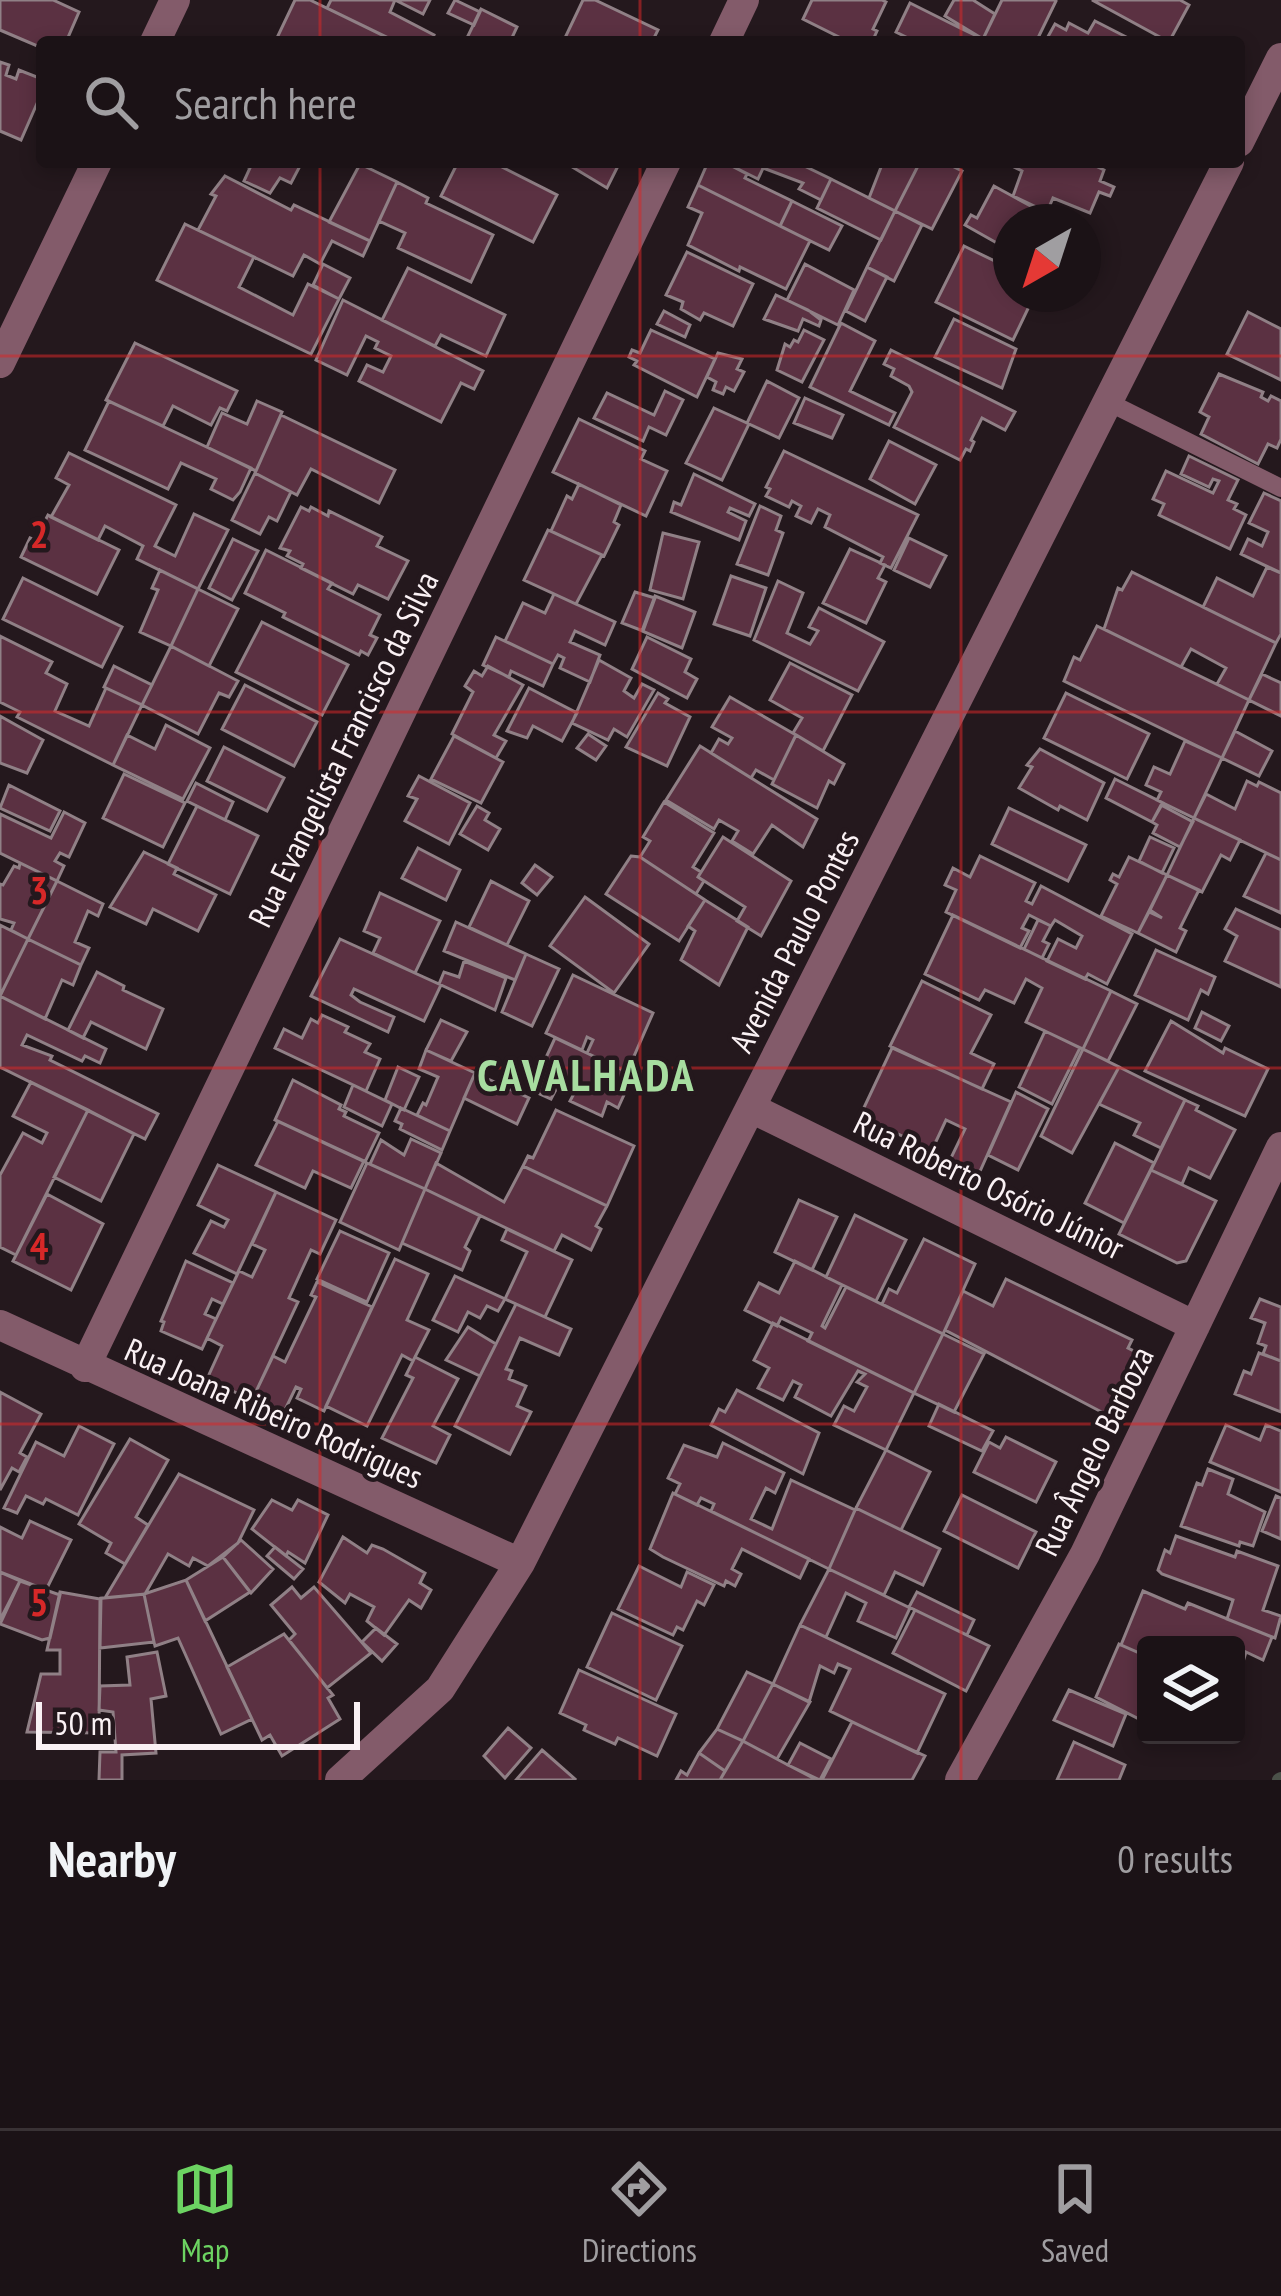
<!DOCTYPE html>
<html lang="en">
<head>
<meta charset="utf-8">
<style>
  body { margin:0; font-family:"PT Sans Narrow",sans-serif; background:#282023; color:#f1f3f6 }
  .controls { position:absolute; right:36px; bottom:36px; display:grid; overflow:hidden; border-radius:12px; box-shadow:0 6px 18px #0003 }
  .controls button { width:108px; height:108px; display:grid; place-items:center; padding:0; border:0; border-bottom:3px solid #393235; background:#1b1216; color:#f1f3f6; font:60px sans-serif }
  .compass { position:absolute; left:993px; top:204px; width:108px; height:108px; border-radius:50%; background:#1b1216; box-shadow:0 6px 18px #0003; rotate:219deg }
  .scale { position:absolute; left:36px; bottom:30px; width:324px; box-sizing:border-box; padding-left:12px; border:6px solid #faf1f4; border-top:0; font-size:33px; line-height:42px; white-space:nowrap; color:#faf1f4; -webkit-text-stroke:9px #24181d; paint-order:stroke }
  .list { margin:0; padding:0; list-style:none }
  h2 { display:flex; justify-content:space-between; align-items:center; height:156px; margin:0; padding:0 48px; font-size:51px }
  h2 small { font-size:39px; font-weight:400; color:#a09ea1 }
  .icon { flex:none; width:66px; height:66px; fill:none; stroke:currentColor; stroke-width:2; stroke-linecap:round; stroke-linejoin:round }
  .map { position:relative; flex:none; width:1281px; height:1780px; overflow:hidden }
  .search { position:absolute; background:#1b1216; box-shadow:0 6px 18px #0003; left:36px; right:36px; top:36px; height:132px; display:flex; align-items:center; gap:30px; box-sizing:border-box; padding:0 42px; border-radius:12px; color:#a09ea1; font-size:45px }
  .sheet { height:348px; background:#1b1216 }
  nav { display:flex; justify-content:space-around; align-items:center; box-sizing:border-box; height:168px; border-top:3px solid #393235; background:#1b1216; font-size:33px; color:#a09ea1 }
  nav a { display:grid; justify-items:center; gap:6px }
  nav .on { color:#6cd362 }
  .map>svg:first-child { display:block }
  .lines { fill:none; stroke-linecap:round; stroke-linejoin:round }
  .stream { stroke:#4b5149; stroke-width:14 }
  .building { fill:#5b3142; stroke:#908086; stroke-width:3 }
  .service { stroke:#835b6a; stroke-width:18 }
  .minor { stroke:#835b6a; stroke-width:30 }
  .tertiary { stroke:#835b6a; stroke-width:30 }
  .grid { fill:none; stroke:#d62828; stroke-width:3; stroke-opacity:0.55 }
  .labels { text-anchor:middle; stroke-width:9; stroke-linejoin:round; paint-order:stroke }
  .street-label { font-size:33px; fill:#faf1f4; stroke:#24181d }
  .district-label { font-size:45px; font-weight:bold; letter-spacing:3px; fill:#a7dda0; stroke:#24181d }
  .grid-label { font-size:39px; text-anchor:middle; font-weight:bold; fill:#d62828; stroke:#24181d; stroke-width:9; stroke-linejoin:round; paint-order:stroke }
</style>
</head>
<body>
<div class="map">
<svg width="1281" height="1780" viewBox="0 0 1281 1780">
  <rect width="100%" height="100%" fill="#24181d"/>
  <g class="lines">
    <!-- stream -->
    <path class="stream" d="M 1279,1780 L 1281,1779"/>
  </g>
  <!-- building -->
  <path class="building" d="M 0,0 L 53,0 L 79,12 L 66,42 L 42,42 L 42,48 L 0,30 Z
    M 295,0 L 310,0 L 390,39 L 389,42 L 275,42 Z
    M 331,0 L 430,0 L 423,14 L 395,0 L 390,12 L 434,35 L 431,42 L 397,42 L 327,8 Z
    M 455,0 L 480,12 L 474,25 L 448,13 Z
    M 583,0 L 595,0 L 658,30 L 652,42 L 563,42 Z
    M 812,0 L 882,0 L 886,2 L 873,29 L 877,31 L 872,42 L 849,42 L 803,19 Z
    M 954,0 L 973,0 L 995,14 L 983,39 L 945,16 Z
    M 1002,0 L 1055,0 L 1056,1 L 1036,42 L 989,42 L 983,39 Z
    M 1092,0 L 1180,0 L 1189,5 L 1169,42 Z
    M 910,3 L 962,29 L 983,39 L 981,42 L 916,42 L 896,32 Z
    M 481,9 L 517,27 L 510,42 L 465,42 Z
    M 1095,21 L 1136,42 L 1045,42 L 1055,24 L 1066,30 L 1069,23 L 1088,33 Z
    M 0,62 L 9,65 L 6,75 L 16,79 L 19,70 L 42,79 L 42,92 L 21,140 L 0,131 Z
    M 238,162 L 298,162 L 301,164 L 291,183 L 280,178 L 270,193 L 244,181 L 250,168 Z
    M 458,162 L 492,162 L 557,195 L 533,242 L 441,196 Z
    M 564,162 L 620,162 L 607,188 Z
    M 708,162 L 724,162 L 747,174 L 745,178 L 792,201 L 780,226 L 698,185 Z
    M 724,162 L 766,162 L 758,179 Z
    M 766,162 L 796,162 L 831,179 L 821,200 L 799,189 L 803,183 L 763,168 Z
    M 883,162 L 920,162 L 895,211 L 869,198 Z
    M 920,162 L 944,162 L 962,171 L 932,229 L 895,211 Z
    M 1004,162 L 1087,162 L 1104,170 L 1100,181 L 1114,187 L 1110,196 L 1099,192 L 1090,213 L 1053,198 L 1047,212 L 1013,196 L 1022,171 Z
    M 360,164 L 397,182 L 370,241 L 329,222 Z
    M 225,176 L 291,210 L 294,205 L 370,241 L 363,256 L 332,241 L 320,264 L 304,255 L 293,276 L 198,230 L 216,196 L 211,194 Z
    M 831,179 L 895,211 L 881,240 L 817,208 Z
    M 397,182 L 428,198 L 426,203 L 493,235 L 471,282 L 398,248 L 405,233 L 379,221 Z
    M 698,185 L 810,241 L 786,289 L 740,267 L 739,271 L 688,245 L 702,213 L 688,207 Z
    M 994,186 L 1060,222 L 1011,222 L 1011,251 L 965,225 L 971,215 L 977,218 Z
    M 792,201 L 842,226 L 829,250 L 780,226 Z
    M 895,211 L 922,225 L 894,281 L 867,267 Z
    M 185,224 L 254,257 L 239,287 L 293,315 L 308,284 L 339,299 L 311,354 L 157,280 Z
    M 964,246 L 1011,269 L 1011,294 L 1035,294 L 1013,340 L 936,302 Z
    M 687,252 L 753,284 L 733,326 L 704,313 L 700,320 L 681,309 L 683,302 L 666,295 Z
    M 323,264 L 350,278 L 339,299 L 313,285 Z
    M 805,264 L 854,290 L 838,325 L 787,300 Z
    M 867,267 L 887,277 L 865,321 L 846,311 Z
    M 408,268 L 505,315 L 486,356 L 441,335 L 435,346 L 382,320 Z
    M 776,295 L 808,310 L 821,320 L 819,326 L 803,319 L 798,331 L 764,319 Z
    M 343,300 L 483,371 L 474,389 L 461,383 L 441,422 L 359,381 L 367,365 L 383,372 L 391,356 L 375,348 L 378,342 L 366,336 L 347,375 L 316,360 Z
    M 664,311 L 690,325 L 685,337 L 657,324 Z
    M 1248,312 L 1281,329 L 1281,380 L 1227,354 Z
    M 954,319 L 1016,349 L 1002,388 L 935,357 Z
    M 841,323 L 875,341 L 850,391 L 895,413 L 889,425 L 810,387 Z
    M 651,330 L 715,359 L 697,397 L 634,365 L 637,361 L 629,357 L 632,350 L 640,353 Z
    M 804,330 L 824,340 L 802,382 L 777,370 L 785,344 L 790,347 L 794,340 L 798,342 Z
    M 135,343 L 237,391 L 227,411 L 220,408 L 211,425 L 173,406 L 163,426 L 106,400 Z
    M 891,350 L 1015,412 L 1005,430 L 982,418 L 971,440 L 974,442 L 970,451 L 966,449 L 960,460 L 894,427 L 912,392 L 909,386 L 891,376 L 894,369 L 884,364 Z
    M 718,353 L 742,359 L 737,369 L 744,372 L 734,391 L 726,387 L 723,394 L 713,390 L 716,382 L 707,377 Z
    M 1219,374 L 1263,392 L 1261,397 L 1268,401 L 1271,396 L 1281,401 L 1281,439 L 1277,448 L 1268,444 L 1258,464 L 1201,434 L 1209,417 L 1200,412 Z
    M 767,381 L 799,398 L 779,438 L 747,423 Z
    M 665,391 L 683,400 L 666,435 L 649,427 L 643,441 L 594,418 L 607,393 L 654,415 Z
    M 805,398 L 843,415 L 832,438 L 794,423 Z
    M 109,401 L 251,468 L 240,492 L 233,500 L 211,489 L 216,479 L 181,463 L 168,489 L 85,450 Z
    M 257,401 L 282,412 L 256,471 L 207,447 L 222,413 L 247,424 Z
    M 714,408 L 749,424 L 722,480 L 686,463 Z
    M 281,415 L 395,470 L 379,503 L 311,469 L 297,495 L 255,473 Z
    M 579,419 L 645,451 L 641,459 L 667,471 L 646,516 L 553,472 Z
    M 889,441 L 936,465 L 915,504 L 870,479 Z
    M 784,451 L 918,515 L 891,568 L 880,563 L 883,557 L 825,527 L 830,515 L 818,509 L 811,523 L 796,516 L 801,506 L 792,501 L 789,507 L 766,496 L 770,489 L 766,487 Z
    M 69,453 L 176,505 L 155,546 L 175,556 L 194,514 L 228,530 L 198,589 L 137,559 L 143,546 L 105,526 L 98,540 L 51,517 L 69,485 L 56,478 Z
    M 1189,456 L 1238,480 L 1228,500 L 1237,504 L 1234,509 L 1246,515 L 1230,549 L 1159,515 L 1164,504 L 1153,499 L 1166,471 L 1213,493 L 1219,481 L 1213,479 L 1209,487 L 1181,474 Z
    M 255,473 L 291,492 L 277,521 L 269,517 L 260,534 L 232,520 Z
    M 694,474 L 755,504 L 749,516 L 730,508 L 728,512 L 746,521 L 739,540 L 671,512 L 674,502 L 681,505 Z
    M 579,484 L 621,505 L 614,522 L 619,525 L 604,556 L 551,531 L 567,496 L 572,499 Z
    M 1264,493 L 1281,501 L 1281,573 L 1241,554 L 1248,539 L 1262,546 L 1268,532 L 1249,523 Z
    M 760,506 L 781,516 L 776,530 L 783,533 L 768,575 L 737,564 Z
    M 301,507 L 309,511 L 311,507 L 328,516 L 329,511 L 382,537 L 377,546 L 408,561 L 388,599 L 358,585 L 353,594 L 301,568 L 303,564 L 287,556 L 290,551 L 280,548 Z
    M 48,515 L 119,550 L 97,594 L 21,557 L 30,538 L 35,540 Z
    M 548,530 L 602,555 L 576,604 L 524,580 Z
    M 663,533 L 699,542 L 683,599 L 650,590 Z
    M 909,538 L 946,556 L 930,587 L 894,570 Z
    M 233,539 L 258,551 L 232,600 L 209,588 Z
    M 850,549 L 885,565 L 878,578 L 886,582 L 866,623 L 823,603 Z
    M 266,550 L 332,583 L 328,589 L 380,615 L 370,635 L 377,638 L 368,655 L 361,651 L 359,655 L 283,617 L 285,613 L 245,593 Z
    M 1267,567 L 1281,573 L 1281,634 L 1276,643 L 1203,607 L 1217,578 L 1253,596 Z
    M 160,570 L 198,589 L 171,646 L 140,632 L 158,590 L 152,588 Z
    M 1132,572 L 1276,643 L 1249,700 L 1217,684 L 1226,668 L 1191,649 L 1181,667 L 1104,629 L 1118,588 L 1122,590 Z
    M 731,576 L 766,588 L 750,636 L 714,624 Z
    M 23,578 L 122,627 L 102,667 L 3,619 Z
    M 778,581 L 803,593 L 787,633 L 810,644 L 818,631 L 809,627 L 819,608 L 884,642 L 858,691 L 754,640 Z
    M 198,589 L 238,609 L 209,666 L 171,646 Z
    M 635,592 L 655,598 L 643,631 L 622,623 Z
    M 554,594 L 615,622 L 605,645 L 575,631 L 570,642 L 600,655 L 590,682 L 560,668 L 564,658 L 558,655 L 553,664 L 505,641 L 523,603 L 545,613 Z
    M 655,596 L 695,612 L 682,648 L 642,631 Z
    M 262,622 L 348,665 L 322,715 L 236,672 Z
    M 1097,626 L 1249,700 L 1222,758 L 1064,681 L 1074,657 L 1080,660 Z
    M 0,636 L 52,662 L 46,673 L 67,684 L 55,711 L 89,726 L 106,688 L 142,705 L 113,765 L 17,717 L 20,712 L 0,702 Z
    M 496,637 L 553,664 L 543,686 L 511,671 L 509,677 L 483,665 Z
    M 647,637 L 691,659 L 685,672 L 697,679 L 687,698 L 632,669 Z
    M 171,646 L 238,681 L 229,697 L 219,693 L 198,734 L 142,705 Z
    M 599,660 L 631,678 L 624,691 L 634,698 L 642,684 L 654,690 L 627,737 L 614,729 L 608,740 L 572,723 Z
    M 790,663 L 852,695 L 823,751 L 793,733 L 802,718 L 770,700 Z
    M 114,666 L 152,685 L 142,705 L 104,687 Z
    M 488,666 L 523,685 L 494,735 L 506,741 L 496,758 L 452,734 L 473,692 L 465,686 L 474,671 L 482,676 Z
    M 1262,674 L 1281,683 L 1281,716 L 1249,700 Z
    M 245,685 L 317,722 L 294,766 L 222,729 Z
    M 529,688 L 577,713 L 562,741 L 533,726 L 527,738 L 507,731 Z
    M 658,693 L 668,699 L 665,703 L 690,717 L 667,766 L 626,747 Z
    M 1066,693 L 1149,734 L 1127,779 L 1044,738 Z
    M 730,697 L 796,735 L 774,780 L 756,770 L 751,778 L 711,753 L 719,739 L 728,744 L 732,738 L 712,727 Z
    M 0,716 L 43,740 L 27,773 L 0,763 Z
    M 166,725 L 210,748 L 183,799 L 113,765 L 127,735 L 155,749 Z
    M 1235,731 L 1272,751 L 1259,776 L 1222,758 Z
    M 588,734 L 606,746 L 596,760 L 577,748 Z
    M 796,735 L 844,764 L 834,784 L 829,781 L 817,808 L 772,784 Z
    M 454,736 L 503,762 L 481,803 L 431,779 Z
    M 1185,741 L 1222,758 L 1194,818 L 1157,800 L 1161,792 L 1146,785 L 1154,767 L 1170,774 Z
    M 700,746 L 817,819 L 803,847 L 772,825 L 753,854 L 732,841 L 738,831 L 719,820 L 714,829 L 666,800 Z
    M 224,747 L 284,778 L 267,811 L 207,781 Z
    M 1040,749 L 1104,783 L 1087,820 L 1060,806 L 1058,810 L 1019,788 L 1032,767 L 1027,765 Z
    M 124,774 L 185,803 L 163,847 L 103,818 Z
    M 419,776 L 470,803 L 449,844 L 405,821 L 417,799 L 408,796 Z
    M 1115,779 L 1163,803 L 1152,822 L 1106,798 Z
    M 1247,781 L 1257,786 L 1259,782 L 1281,793 L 1281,860 L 1194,818 L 1206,794 L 1235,809 Z
    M 196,783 L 233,802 L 225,820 L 187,801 Z
    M 9,785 L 60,811 L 50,831 L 0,808 Z
    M 664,802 L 714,833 L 693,867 L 701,872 L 698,877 L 704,881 L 696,894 L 640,857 L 650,841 L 643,837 Z
    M 1161,805 L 1193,822 L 1180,847 L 1153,833 L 1157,825 L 1152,822 Z
    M 197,806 L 258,836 L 230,894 L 168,864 Z
    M 477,806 L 489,813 L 485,820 L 500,829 L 488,850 L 460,834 Z
    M 1009,808 L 1086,845 L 1068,881 L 992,844 Z
    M 64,812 L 85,823 L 69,857 L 60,853 L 55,861 L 64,866 L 57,881 L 0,853 L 0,814 L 51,838 Z
    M 1194,818 L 1240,840 L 1230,860 L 1221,855 L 1202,892 L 1167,875 Z
    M 723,837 L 791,881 L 761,936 L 737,921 L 745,907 L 698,877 Z
    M 1150,837 L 1174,848 L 1162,873 L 1139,861 Z
    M 418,848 L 460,870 L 446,900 L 402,878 Z
    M 144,852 L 177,868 L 174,874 L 216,895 L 198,931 L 153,909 L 146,924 L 110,907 Z
    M 1266,853 L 1281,860 L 1281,913 L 1244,896 Z
    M 631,856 L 640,857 L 705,900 L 679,941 L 606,894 Z
    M 980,856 L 1035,883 L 1026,901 L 1032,904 L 1041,886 L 1132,934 L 1107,984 L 1088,974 L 1085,979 L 1047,961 L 1058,939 L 1076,948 L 1082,936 L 1055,920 L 1051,926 L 1029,915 L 1022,928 L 1029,931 L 1020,948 L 946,912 L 956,890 L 945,885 L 953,868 L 970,877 Z
    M 1129,857 L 1167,875 L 1138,933 L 1101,916 L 1117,884 L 1110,880 L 1113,874 L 1119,877 Z
    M 20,863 L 57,881 L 28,939 L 11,930 L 14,923 L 0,919 L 0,884 L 3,885 L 14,866 L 19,868 Z
    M 535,865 L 552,877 L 537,895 L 522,883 Z
    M 1167,875 L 1199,890 L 1180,928 L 1186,931 L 1176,952 L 1138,933 L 1149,912 L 1162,918 L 1150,910 Z
    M 57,881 L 103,904 L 98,916 L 88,911 L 75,942 L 89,948 L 81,965 L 28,939 Z
    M 491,881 L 529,901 L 507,945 L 469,927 Z
    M 380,893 L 440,921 L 415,973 L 373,953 L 380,938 L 364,931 Z
    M 585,897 L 649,944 L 614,993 L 550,946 Z
    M 705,900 L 748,927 L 719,985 L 681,960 L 695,931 L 688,926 Z
    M 1236,909 L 1281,930 L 1281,987 L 1225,961 L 1237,936 L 1225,929 Z
    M 953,915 L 1111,991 L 1083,1049 L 1026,1022 L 1042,988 L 1026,979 L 1014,1003 L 985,990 L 979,1000 L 925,974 Z
    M 1038,920 L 1051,926 L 1043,941 L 1049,944 L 1042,958 L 1024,949 Z
    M 456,922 L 526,954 L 515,980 L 444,951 Z
    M 0,925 L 28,939 L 0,996 Z
    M 28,939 L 81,965 L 73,985 L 62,980 L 45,1019 L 0,996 Z
    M 340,939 L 441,985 L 424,1021 L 354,989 L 351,995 L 360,1002 L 394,1017 L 388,1032 L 311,996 Z
    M 1156,950 L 1215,977 L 1208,994 L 1201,990 L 1188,1020 L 1135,995 Z
    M 526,954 L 559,969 L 532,1026 L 502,1012 Z
    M 464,961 L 506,978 L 495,1010 L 439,984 L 444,972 L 459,977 Z
    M 97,972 L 124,986 L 123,990 L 163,1009 L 146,1049 L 91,1022 L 83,1038 L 68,1030 Z
    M 573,975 L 653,1013 L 627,1072 L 587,1053 L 593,1040 L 587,1037 L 582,1050 L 546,1033 Z
    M 922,981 L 991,1015 L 971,1053 L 994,1064 L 982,1089 L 890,1046 Z
    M 1111,991 L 1137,1004 L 1108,1061 L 1083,1049 Z
    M 0,996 L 106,1049 L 100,1063 L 85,1056 L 82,1061 L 27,1035 L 22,1045 L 52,1056 L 50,1060 L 158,1114 L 145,1139 L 0,1067 Z
    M 1202,1012 L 1229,1026 L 1221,1041 L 1195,1028 Z
    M 322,1015 L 348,1027 L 345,1032 L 370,1044 L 365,1052 L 380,1059 L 366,1091 L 275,1048 L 284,1029 L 302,1038 L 311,1019 L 318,1023 Z
    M 441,1020 L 467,1032 L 451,1061 L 426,1050 Z
    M 1171,1021 L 1223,1053 L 1225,1048 L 1268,1069 L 1245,1116 L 1145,1071 Z
    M 1045,1031 L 1080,1048 L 1052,1104 L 1019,1087 Z
    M 555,1038 L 633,1075 L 618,1108 L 607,1102 L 602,1116 L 570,1101 L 577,1088 L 561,1080 L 551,1099 L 531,1090 Z
    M 892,1048 L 1011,1102 L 977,1178 L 948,1164 L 965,1129 L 946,1120 L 932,1150 L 860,1116 Z
    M 1083,1049 L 1119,1067 L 1072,1153 L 1041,1136 Z
    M 426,1050 L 475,1073 L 450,1131 L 417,1115 L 423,1103 L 426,1105 L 438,1077 L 419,1069 Z
    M 398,1067 L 419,1077 L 404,1110 L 385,1100 Z
    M 1119,1067 L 1185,1100 L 1161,1148 L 1134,1135 L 1140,1123 L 1099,1104 Z
    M 475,1073 L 529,1098 L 517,1124 L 464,1098 Z
    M 293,1080 L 341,1105 L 339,1109 L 346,1112 L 344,1116 L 379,1133 L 365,1162 L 275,1120 Z
    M 31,1082 L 88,1110 L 16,1255 L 0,1247 L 0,1175 L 23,1133 L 42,1143 L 47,1133 L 13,1116 Z
    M 353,1085 L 392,1104 L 382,1126 L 344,1107 Z
    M 1016,1092 L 1048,1109 L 1018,1170 L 988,1155 Z
    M 1185,1100 L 1198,1106 L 1196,1110 L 1235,1130 L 1210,1178 L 1189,1168 L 1182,1184 L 1151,1170 Z
    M 401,1108 L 450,1131 L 442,1150 L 400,1129 L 402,1124 L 395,1121 Z
    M 88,1110 L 134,1134 L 101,1201 L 54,1177 Z
    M 556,1110 L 634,1146 L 607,1206 L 523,1166 L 528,1156 L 533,1158 Z
    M 278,1121 L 364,1161 L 351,1188 L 313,1171 L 305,1188 L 256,1165 Z
    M 411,1139 L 441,1153 L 425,1189 L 370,1164 L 381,1140 L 404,1155 Z
    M 1115,1143 L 1154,1163 L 1124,1223 L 1085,1203 Z
    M 367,1163 L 425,1189 L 399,1250 L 340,1222 Z
    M 436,1163 L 504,1202 L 523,1166 L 607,1206 L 596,1226 L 601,1229 L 591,1250 L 562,1235 L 554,1251 L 425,1189 Z
    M 218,1165 L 276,1192 L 237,1274 L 194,1253 L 211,1221 L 224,1227 L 228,1220 L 198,1205 Z
    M 1151,1170 L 1216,1201 L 1186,1261 L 1177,1263 L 1119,1234 Z
    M 425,1189 L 480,1216 L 465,1247 L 470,1251 L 462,1270 L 402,1243 Z
    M 276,1192 L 336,1220 L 320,1254 L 311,1250 L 289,1298 L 298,1302 L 252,1400 L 207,1379 L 222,1346 L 207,1338 L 239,1271 L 252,1277 L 265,1250 L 252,1244 Z
    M 47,1194 L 103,1224 L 71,1290 L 13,1261 Z
    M 799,1200 L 837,1217 L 812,1270 L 775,1252 Z
    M 855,1215 L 906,1240 L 876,1301 L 826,1277 Z
    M 507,1229 L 572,1260 L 545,1317 L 505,1299 L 527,1252 L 502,1240 Z
    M 340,1231 L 389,1253 L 367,1302 L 317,1279 Z
    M 924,1239 L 975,1264 L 943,1334 L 882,1304 L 889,1289 L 897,1293 Z
    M 395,1259 L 428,1274 L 407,1320 L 429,1330 L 413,1361 L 402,1355 L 367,1426 L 326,1406 Z
    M 186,1261 L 233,1283 L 223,1304 L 212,1299 L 205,1314 L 216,1319 L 202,1349 L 161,1331 L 164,1322 L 161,1321 Z
    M 795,1261 L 842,1285 L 822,1326 L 825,1328 L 846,1287 L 943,1334 L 914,1393 L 808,1341 L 812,1333 L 781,1318 L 777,1326 L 745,1310 L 759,1283 L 779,1293 Z
    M 455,1276 L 505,1299 L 498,1311 L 487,1306 L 480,1318 L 468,1312 L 458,1332 L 433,1320 Z
    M 1006,1279 L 1132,1340 L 1128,1348 L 1146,1357 L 1115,1419 L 945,1330 L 963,1291 L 993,1306 Z
    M 317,1282 L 372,1307 L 324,1411 L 297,1398 L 301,1389 L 296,1387 L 283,1414 L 252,1400 L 273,1356 L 285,1362 L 316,1297 L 311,1295 Z
    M 1260,1299 L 1281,1307 L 1281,1361 L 1263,1354 L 1266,1346 L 1258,1343 L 1265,1323 L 1251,1318 Z
    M 516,1304 L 571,1329 L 559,1355 L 520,1338 L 506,1369 L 512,1371 L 509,1379 L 526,1386 L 517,1406 L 531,1412 L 510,1454 L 455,1426 Z
    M 773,1323 L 914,1393 L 886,1450 L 834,1425 L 844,1406 L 854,1411 L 867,1387 L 857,1382 L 865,1374 L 858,1371 L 831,1416 L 795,1397 L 801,1385 L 793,1381 L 783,1400 L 758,1388 L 769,1368 L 754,1360 Z
    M 468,1327 L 496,1344 L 480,1376 L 446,1360 Z
    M 943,1334 L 984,1354 L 954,1412 L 914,1393 Z
    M 1259,1353 L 1281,1361 L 1281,1412 L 1235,1394 L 1244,1371 L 1251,1374 Z
    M 415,1357 L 458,1379 L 433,1426 L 450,1435 L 436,1463 L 382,1438 L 413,1378 L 406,1375 Z
    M 737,1390 L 819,1433 L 803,1474 L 711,1425 L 719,1409 L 725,1412 Z
    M 0,1392 L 41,1414 L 20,1453 L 27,1457 L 19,1472 L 12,1468 L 0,1490 Z
    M 939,1404 L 993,1431 L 982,1451 L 929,1426 Z
    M 1226,1425 L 1260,1440 L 1266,1425 L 1281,1431 L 1281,1492 L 1210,1462 Z
    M 79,1426 L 114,1444 L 78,1515 L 46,1499 L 43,1504 L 26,1496 L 17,1513 L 4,1508 L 36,1442 L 64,1456 Z
    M 1006,1437 L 1056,1462 L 1036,1502 L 974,1472 L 989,1442 L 1000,1448 Z
    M 130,1439 L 168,1460 L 136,1517 L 148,1525 L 125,1564 L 106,1553 L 111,1543 L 79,1524 Z
    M 723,1443 L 784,1473 L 775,1493 L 766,1488 L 751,1519 L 772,1529 L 791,1480 L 855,1510 L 829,1569 L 711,1511 L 714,1504 L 701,1498 L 697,1505 L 675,1494 L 680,1484 L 668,1478 L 684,1445 L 717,1457 Z
    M 886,1450 L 930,1472 L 901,1530 L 856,1508 Z
    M 1208,1469 L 1233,1479 L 1228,1494 L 1265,1512 L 1253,1546 L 1240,1542 L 1239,1546 L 1181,1526 L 1197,1483 L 1202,1485 Z
    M 179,1474 L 254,1510 L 238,1543 L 208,1566 L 193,1558 L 189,1566 L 168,1554 L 145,1594 L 105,1598 Z
    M 673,1493 L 809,1559 L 800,1578 L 742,1549 L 732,1569 L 741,1574 L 735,1586 L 726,1581 L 724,1586 L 663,1557 L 650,1549 Z
    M 962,1495 L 1036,1532 L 1018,1568 L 944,1531 Z
    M 1276,1496 L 1281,1498 L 1281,1539 L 1262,1531 Z
    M 272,1500 L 292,1510 L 298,1500 L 328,1515 L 305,1563 L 288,1552 L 286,1556 L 252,1529 Z
    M 856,1508 L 940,1549 L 923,1585 L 895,1572 L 884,1595 L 829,1569 Z
    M 30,1521 L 71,1540 L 46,1590 L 0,1572 L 0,1527 L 22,1538 Z
    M 1176,1536 L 1235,1557 L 1237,1551 L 1278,1566 L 1263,1610 L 1281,1616 L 1275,1638 L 1227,1619 L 1233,1600 L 1162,1574 L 1158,1570 L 1165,1550 L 1170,1553 Z
    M 343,1537 L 367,1553 L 372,1545 L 383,1549 L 425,1573 L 420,1583 L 431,1590 L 421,1608 L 409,1600 L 384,1635 L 367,1621 L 374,1607 L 350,1594 L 345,1603 L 319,1582 Z
    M 241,1540 L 273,1569 L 251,1593 L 223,1557 Z
    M 275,1547 L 303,1569 L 294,1579 L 267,1556 Z
    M 223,1557 L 250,1592 L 205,1621 L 186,1580 Z
    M 639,1566 L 681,1587 L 687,1572 L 714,1585 L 704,1605 L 697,1601 L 683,1630 L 677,1627 L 673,1635 L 618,1609 Z
    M 829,1569 L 910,1608 L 896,1638 L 858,1621 L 866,1603 L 846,1593 L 826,1637 L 800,1625 Z
    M 0,1572 L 20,1581 L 0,1620 Z
    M 186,1580 L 252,1719 L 221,1734 L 178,1638 L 155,1646 L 154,1642 L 144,1594 Z
    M 20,1581 L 60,1595 L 50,1638 L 42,1640 L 0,1624 Z
    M 292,1587 L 301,1598 L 314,1587 L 371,1653 L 327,1688 L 289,1640 L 295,1634 L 271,1605 Z
    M 1143,1591 L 1185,1609 L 1188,1603 L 1272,1637 L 1263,1660 L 1246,1652 L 1243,1662 L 1236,1659 L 1236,1645 L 1146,1645 L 1146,1656 L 1121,1645 Z
    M 60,1592 L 100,1599 L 99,1733 L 27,1732 L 41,1674 L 60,1674 L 60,1650 L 47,1650 Z
    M 917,1592 L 974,1620 L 967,1635 L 909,1607 Z
    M 144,1594 L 154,1642 L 100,1648 L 101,1598 Z
    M 915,1610 L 989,1646 L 966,1691 L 893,1653 Z
    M 612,1613 L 682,1646 L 656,1700 L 587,1667 Z
    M 800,1625 L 945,1694 L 917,1753 L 830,1711 L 850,1669 L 838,1664 L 834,1673 L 820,1666 L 809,1702 L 773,1684 Z
    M 376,1628 L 397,1644 L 382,1661 L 362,1642 Z
    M 284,1634 L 333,1695 L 328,1698 L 340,1719 L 282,1756 L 270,1735 L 262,1740 L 227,1667 Z
    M 1119,1644 L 1146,1656 L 1143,1721 L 1096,1697 Z
    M 157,1652 L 166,1696 L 151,1699 L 156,1753 L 122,1755 L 122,1780 L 99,1780 L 100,1752 L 116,1752 L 113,1712 L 99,1710 L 100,1686 L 130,1685 L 127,1657 Z
    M 579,1670 L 676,1714 L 657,1756 L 618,1738 L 615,1744 L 584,1730 L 586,1725 L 560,1713 Z
    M 747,1672 L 773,1684 L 743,1741 L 717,1729 Z
    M 773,1684 L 810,1702 L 777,1759 L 743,1741 Z
    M 1069,1690 L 1126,1714 L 1113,1746 L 1054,1720 Z
    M 852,1722 L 925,1756 L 912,1780 L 822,1780 Z
    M 508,1728 L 531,1748 L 505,1778 L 484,1756 Z
    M 717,1729 L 743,1741 L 725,1771 L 699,1753 Z
    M 743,1741 L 788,1765 L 817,1780 L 720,1780 Z
    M 1074,1742 L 1125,1765 L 1119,1780 L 1057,1780 Z
    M 800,1743 L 831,1759 L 820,1780 L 788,1765 Z
    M 542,1750 L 575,1779 L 574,1780 L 516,1780 Z
    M 699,1753 L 725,1771 L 720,1780 L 676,1780 L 681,1771 L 687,1775 Z"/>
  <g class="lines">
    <!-- service -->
    <path class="service" d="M 1108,402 L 1281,488"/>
    <!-- minor -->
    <path class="minor" d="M 724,42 L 744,0
      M 1239,142 L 1281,58
      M 751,1108 L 1195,1326
      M 0,1325 L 520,1563
      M 85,1367 L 666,162
      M 340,1780 L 440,1689 L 520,1563 L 1229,162
      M 960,1780 L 1085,1554 L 1281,1147"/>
    <!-- tertiary -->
    <path class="tertiary" d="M 155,42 L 175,0
      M 0,363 L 97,162"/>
  </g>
  <!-- grid -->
  <path class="grid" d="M 320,0 L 320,42M 640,0 L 640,42M 961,0 L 961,42M 320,162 L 320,1780M 640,162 L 640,1780M 961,162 L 961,1780M 0,356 L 1281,356M 0,712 L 1281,712M 0,1068 L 1281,1068M 0,1424 L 1281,1424"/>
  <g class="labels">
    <!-- street labels -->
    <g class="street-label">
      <text transform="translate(343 749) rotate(-64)" y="12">Rua Evangelista Francisco da Silva</text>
      <text transform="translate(794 941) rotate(-63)" y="12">Avenida Paulo Pontes</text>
      <text transform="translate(989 1185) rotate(26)" y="12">Rua Roberto Osório Júnior</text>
      <text transform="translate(274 1413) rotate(24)" y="12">Rua Joana Ribeiro Rodrigues</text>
      <text transform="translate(1094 1451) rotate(-64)" y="12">Rua Ângelo Barboza</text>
    </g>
    <!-- district labels -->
    <g class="district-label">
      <text x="587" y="1091">CAVALHADA</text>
    </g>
  </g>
  <g class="grid-label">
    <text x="39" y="548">2</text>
    <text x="39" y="904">3</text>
    <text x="39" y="1260">4</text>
    <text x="39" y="1616">5</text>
  </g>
</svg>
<div class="controls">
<button><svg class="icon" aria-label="layers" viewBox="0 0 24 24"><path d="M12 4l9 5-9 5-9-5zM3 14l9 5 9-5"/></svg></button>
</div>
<svg class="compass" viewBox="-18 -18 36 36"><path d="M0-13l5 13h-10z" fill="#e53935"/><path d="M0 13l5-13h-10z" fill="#a09ea1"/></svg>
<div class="scale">50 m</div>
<div class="search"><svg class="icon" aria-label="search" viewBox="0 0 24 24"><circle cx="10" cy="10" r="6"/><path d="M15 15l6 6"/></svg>Search here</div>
</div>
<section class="sheet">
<h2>Nearby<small>0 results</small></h2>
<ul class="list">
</ul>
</section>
<nav>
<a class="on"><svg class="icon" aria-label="map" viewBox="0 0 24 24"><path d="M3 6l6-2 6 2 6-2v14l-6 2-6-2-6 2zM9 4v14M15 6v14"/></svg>Map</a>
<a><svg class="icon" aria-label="directions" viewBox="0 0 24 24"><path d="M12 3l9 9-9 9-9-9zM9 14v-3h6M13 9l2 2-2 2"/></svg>Directions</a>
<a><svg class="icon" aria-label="saved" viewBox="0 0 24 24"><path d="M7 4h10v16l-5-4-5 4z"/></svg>Saved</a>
</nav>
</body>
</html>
